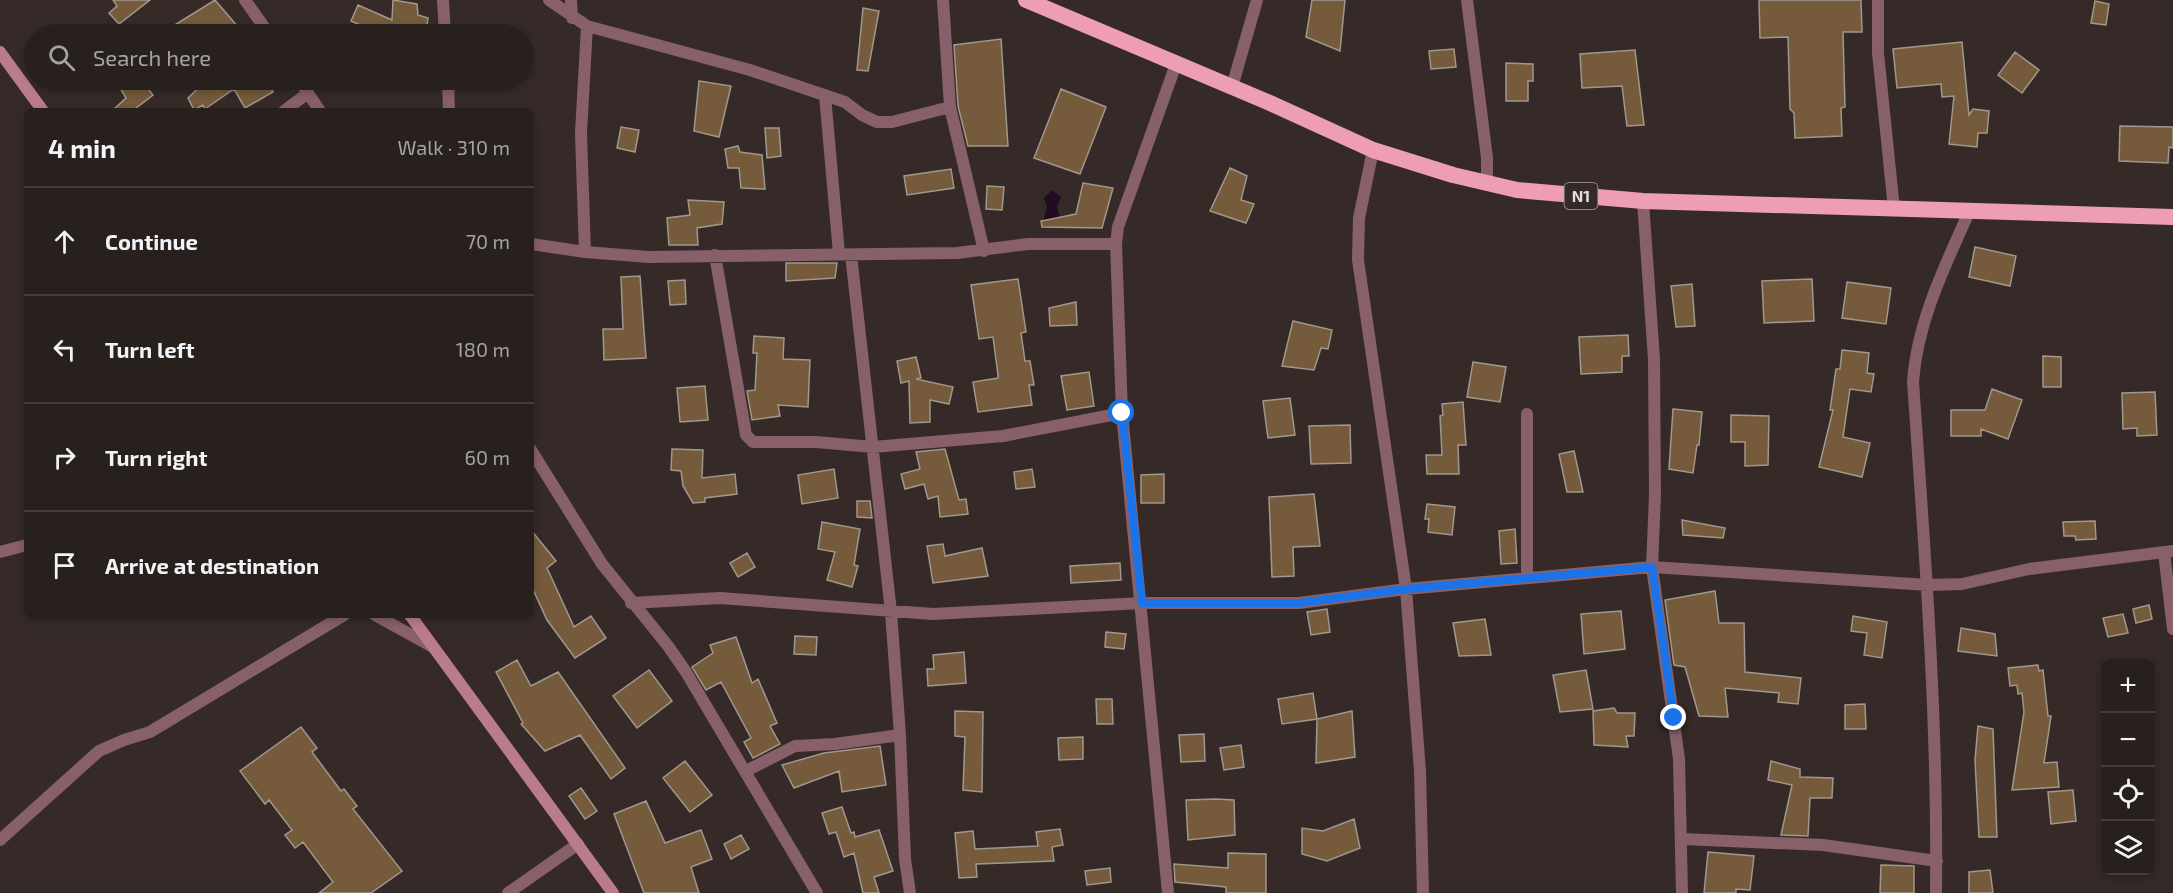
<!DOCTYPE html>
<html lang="en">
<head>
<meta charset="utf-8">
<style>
  body { margin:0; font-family:"Exo 2",sans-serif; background:#302826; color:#f1f3f6 }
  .controls { position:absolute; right:18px; bottom:18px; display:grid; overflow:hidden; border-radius:9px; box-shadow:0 3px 9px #0003 }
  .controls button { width:54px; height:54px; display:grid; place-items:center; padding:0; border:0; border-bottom:2px solid #443e3b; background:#28201d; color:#f1f3f6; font:30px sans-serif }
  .stop { position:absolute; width:18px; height:18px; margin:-14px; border:4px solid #1a73e8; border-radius:50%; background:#fff }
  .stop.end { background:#1a73e8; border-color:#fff; box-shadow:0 2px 6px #0008 }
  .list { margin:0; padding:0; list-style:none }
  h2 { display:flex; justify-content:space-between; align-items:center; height:78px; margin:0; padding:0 24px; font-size:26px }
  h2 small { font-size:20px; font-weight:400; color:#a5a3a4 }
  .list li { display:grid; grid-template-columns:39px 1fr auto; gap:18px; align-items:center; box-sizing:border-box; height:108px; padding:0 24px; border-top:2px solid #443e3b }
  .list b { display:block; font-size:22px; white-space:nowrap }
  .list em { font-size:20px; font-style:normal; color:#a5a3a4 }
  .icon { flex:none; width:33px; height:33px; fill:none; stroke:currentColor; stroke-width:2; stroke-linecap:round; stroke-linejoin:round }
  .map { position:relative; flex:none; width:2173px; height:893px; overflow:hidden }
  .search { position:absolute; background:#28201d; box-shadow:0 3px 9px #0003; left:24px; top:24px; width:510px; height:66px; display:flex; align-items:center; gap:15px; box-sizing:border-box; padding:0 21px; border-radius:33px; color:#a5a3a4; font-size:22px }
  .panel { position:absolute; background:#28201d; box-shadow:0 3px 9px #0003; left:24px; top:108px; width:510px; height:510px; border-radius:9px }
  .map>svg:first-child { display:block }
  .water { fill:#230b23 }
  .building { fill:#755b3c; stroke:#a0978d; stroke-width:1.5 }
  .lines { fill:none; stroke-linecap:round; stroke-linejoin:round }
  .minor { stroke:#87606a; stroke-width:12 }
  .secondary { stroke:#ba7c8d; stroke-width:12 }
  .trunk { stroke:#ed9eb4; stroke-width:16 }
  .route { stroke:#1a73e8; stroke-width:8 }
  .labels { text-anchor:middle; stroke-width:4.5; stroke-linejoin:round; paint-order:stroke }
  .shield { fill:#352a27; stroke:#b0a7a4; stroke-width:1.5 }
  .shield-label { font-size:16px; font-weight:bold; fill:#e4ddda }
</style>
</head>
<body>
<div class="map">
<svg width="2173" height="893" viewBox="0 0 2173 893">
  <rect width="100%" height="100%" fill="#352a27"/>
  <!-- water -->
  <path class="water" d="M 1052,190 L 1061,197 L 1057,207 L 1061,220 L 1043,222 L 1047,206 L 1044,198 Z"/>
  <!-- building -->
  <path class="building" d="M 113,0 L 150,0 L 119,24 L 109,13 L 117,6 Z
    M 215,0 L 244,34 L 160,34 Z
    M 393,0 L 417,4 L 418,15 L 428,18 L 426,34 L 381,34 L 351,21 L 358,5 L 392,20 Z
    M 1312,0 L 1345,0 L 1340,51 L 1306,37 Z
    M 1759,0 L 1861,0 L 1862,32 L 1843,32 L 1845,107 L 1841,108 L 1842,136 L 1795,138 L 1794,113 L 1790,109 L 1788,37 L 1760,38 Z
    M 2095,1 L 2109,4 L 2106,25 L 2091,23 Z
    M 863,8 L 879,11 L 868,71 L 857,70 Z
    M 1001,39 L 1008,146 L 968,146 L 958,106 L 954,45 Z
    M 1962,42 L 1969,115 L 1973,109 L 1989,111 L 1987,133 L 1978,133 L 1977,147 L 1949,144 L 1954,96 L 1942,97 L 1941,84 L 1897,88 L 1893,49 Z
    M 1454,49 L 1456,67 L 1431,69 L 1429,51 Z
    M 1635,50 L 1644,125 L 1627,126 L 1622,86 L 1582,88 L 1580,54 Z
    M 2015,52 L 2039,70 L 2022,93 L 1998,75 Z
    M 1506,63 L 1533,64 L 1533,81 L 1528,81 L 1528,101 L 1506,101 Z
    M 131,80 L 141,80 L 153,95 L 132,111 L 112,111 L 126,98 L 120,88 Z
    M 207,80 L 266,80 L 273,92 L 245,108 L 234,89 L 205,109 L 203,105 L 194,110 L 188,98 Z
    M 699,81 L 731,86 L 719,137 L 694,131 Z
    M 1061,89 L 1106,107 L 1080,174 L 1034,158 Z
    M 2120,126 L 2173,127 L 2173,148 L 2169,147 L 2168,163 L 2119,161 Z
    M 621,127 L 639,130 L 635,152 L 617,148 Z
    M 765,128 L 779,128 L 781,156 L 767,158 Z
    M 738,146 L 740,152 L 762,155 L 765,189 L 741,188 L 739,168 L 728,168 L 725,149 Z
    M 1230,168 L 1247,176 L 1241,200 L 1254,204 L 1246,223 L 1210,211 Z
    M 951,169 L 954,188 L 907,195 L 904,176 Z
    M 1083,183 L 1113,188 L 1102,228 L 1042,227 L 1041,221 L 1076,214 Z
    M 987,186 L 1004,187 L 1002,210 L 986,209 Z
    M 688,200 L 724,202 L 722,224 L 697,228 L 698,245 L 669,245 L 667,218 L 690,215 Z
    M 1975,247 L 2016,256 L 2010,286 L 1969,277 Z
    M 786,263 L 837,263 L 835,278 L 786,281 Z
    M 640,276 L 646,358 L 604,360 L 603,329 L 623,329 L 621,277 Z
    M 1018,279 L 1026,332 L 1021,333 L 1025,361 L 1030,361 L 1034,385 L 1029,385 L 1032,405 L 978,412 L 973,382 L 998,378 L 998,375 L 993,337 L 979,339 L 971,285 Z
    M 1812,279 L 1814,321 L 1764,323 L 1762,281 Z
    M 685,280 L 686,304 L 670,305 L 668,281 Z
    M 1847,282 L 1891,288 L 1886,324 L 1842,318 Z
    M 1692,284 L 1695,326 L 1676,327 L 1671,286 Z
    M 1076,302 L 1077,325 L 1050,326 L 1049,308 Z
    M 1293,321 L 1332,330 L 1328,349 L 1321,348 L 1314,370 L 1282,366 Z
    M 1628,335 L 1629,356 L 1622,356 L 1622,372 L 1581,374 L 1579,337 Z
    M 754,336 L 784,338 L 783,359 L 810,360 L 808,407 L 778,405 L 780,416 L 752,420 L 747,391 L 755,390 L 757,353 L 753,353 Z
    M 1842,350 L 1869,353 L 1867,373 L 1874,374 L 1871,392 L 1850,389 L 1843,437 L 1870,443 L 1862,477 L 1819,467 L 1833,410 L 1830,410 L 1836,369 L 1840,369 Z
    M 2043,356 L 2061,357 L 2061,387 L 2043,387 Z
    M 916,357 L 921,378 L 916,379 L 953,387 L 949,404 L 930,400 L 930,422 L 910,423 L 909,381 L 901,383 L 897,361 Z
    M 1473,362 L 1506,367 L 1500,402 L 1467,397 Z
    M 1089,372 L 1094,406 L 1067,410 L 1061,376 Z
    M 705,386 L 708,420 L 680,422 L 677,388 Z
    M 1992,389 L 2022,400 L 2008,439 L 1981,429 L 1981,436 L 1951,436 L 1951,410 L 1985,410 Z
    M 2155,392 L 2157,435 L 2137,436 L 2137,428 L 2123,429 L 2122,393 Z
    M 1290,398 L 1295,435 L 1268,438 L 1263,401 Z
    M 1463,402 L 1466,445 L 1458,445 L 1459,474 L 1427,474 L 1426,455 L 1442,455 L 1440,416 L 1443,415 L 1442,404 Z
    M 1673,409 L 1702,412 L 1699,445 L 1697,445 L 1693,473 L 1669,469 Z
    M 1731,415 L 1769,416 L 1768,465 L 1745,466 L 1745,442 L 1731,442 Z
    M 1350,425 L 1351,463 L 1311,464 L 1309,426 Z
    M 672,449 L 703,450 L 702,478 L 735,474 L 737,494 L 705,498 L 705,502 L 693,503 L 683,486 L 681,471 L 671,470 Z
    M 945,449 L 959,500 L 966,499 L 968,514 L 940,517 L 938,496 L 928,499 L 924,484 L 905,489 L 901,474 L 920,469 L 916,452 Z
    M 1574,451 L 1583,492 L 1567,492 L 1559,454 Z
    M 834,469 L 838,498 L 802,504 L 798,475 Z
    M 1032,469 L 1035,487 L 1016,489 L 1014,472 Z
    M 1164,474 L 1164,503 L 1141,503 L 1141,475 Z
    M 1314,494 L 1320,546 L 1293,547 L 1294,576 L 1272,577 L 1269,497 Z
    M 857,501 L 870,501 L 872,518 L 857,517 Z
    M 1427,504 L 1455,507 L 1452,535 L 1428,532 L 1429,519 L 1425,519 Z
    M 1682,520 L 1725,528 L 1723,538 L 1683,535 Z
    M 2095,521 L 2096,539 L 2076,540 L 2075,536 L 2064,536 L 2063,522 Z
    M 822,522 L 860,529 L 854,565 L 858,566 L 852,587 L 827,580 L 835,552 L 818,549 Z
    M 1515,529 L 1517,563 L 1501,564 L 1499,531 Z
    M 531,530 L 556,561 L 547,568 L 574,627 L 591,616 L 606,638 L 575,658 L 547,620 L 531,585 Z
    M 943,544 L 945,556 L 982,548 L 988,576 L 933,583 L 927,546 Z
    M 747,553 L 755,567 L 738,577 L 730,563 Z
    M 1120,563 L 1121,580 L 1071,583 L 1070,566 Z
    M 1715,591 L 1719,623 L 1744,623 L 1745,672 L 1801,678 L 1798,704 L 1778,702 L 1779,693 L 1725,688 L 1728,717 L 1699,716 L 1685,667 L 1674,665 L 1665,600 Z
    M 2149,605 L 2152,619 L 2136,623 L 2133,609 Z
    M 1327,609 L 1330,632 L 1311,635 L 1307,612 Z
    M 1621,611 L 1625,649 L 1584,654 L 1581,614 Z
    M 2123,614 L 2128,633 L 2108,637 L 2103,618 Z
    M 1853,616 L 1887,622 L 1882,658 L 1864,655 L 1867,633 L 1851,631 Z
    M 1485,619 L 1491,655 L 1459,656 L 1453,623 Z
    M 1961,628 L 1995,634 L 1997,656 L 1958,651 Z
    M 1106,632 L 1126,634 L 1124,649 L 1105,647 Z
    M 795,636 L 817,637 L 816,655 L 794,654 Z
    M 736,637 L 752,683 L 758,679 L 777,723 L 770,726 L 780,744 L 753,758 L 744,742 L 751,738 L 721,682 L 706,690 L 692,667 L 713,653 L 710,645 Z
    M 964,652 L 966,683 L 928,686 L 927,669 L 934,669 L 933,655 Z
    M 517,660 L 531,686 L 558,672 L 625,768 L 611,779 L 580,735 L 545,751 L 521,724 L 523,723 L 496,672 Z
    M 2038,665 L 2039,671 L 2043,670 L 2048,716 L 2051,716 L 2044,763 L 2057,762 L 2059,787 L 2012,790 L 2024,712 L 2022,693 L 2018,694 L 2017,685 L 2010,686 L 2008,668 Z
    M 649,670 L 672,701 L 637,728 L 613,696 Z
    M 1586,670 L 1593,709 L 1560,712 L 1553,675 Z
    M 1313,693 L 1317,719 L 1282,724 L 1278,699 Z
    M 1096,699 L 1112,699 L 1113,724 L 1097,724 Z
    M 1865,704 L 1866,729 L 1845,729 L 1845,705 Z
    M 1614,708 L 1617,713 L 1635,713 L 1634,736 L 1626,736 L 1628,747 L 1594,745 L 1593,711 Z
    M 955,711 L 983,712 L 982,792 L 963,790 L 965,737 L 955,736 Z
    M 1352,711 L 1355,757 L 1316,763 L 1317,719 Z
    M 1978,726 L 1993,729 L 1997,837 L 1979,837 L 1975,760 Z
    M 301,727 L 317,748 L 312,752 L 341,791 L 344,789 L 357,806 L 353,809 L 402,871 L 371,893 L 319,893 L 333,882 L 303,842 L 295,848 L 285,835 L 292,830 L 269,800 L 265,804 L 240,771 Z
    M 1204,734 L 1205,761 L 1181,762 L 1179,735 Z
    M 1083,737 L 1083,759 L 1059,760 L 1058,738 Z
    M 1241,745 L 1244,767 L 1224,770 L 1220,748 Z
    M 880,746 L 886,785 L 842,792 L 839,771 L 794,788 L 782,765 L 824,753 Z
    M 685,761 L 712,795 L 690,812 L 663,778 Z
    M 1771,761 L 1800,769 L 1800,777 L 1833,778 L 1832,798 L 1810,798 L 1808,836 L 1781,835 L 1792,785 L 1768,780 Z
    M 581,788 L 597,811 L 585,819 L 569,796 Z
    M 2073,790 L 2076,821 L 2051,824 L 2048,792 Z
    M 1216,799 L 1234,800 L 1235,835 L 1188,840 L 1186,800 Z
    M 646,801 L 665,843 L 701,830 L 712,859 L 691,867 L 699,893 L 644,893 L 614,814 Z
    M 842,807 L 851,833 L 854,832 L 855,837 L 879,830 L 893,871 L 874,877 L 879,893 L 863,893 L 854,853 L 844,857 L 836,832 L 829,834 L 822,813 Z
    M 1354,819 L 1360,848 L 1327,861 L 1302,854 L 1302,828 L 1323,831 Z
    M 1060,829 L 1063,845 L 1052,847 L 1054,861 L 976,864 L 977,877 L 959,878 L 955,833 L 973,831 L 975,849 L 1038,846 L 1036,832 Z
    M 741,835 L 749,849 L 731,859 L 724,844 Z
    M 1708,852 L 1754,856 L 1750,890 L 1736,889 L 1736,893 L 1704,893 Z
    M 1228,853 L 1266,854 L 1266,893 L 1226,893 L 1226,887 L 1175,882 L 1174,864 L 1228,868 Z
    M 1881,865 L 1914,866 L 1914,893 L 1880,893 Z
    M 1110,868 L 1111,882 L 1087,885 L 1085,871 Z
    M 1990,870 L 1993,893 L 1969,893 L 1969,872 Z"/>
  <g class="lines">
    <!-- minor -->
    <path class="minor" d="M 245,0 L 269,34
      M 443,0 L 445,34
      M 549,0 L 587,26 L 750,70 L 845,102 L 862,115 L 877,122 L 892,122 L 950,107
      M 571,0 L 572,18
      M 943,0 L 950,107 L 984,251
      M 1467,0 L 1487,158 L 1487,184
      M 1878,0 L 1878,53 L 1894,209
      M 299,80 L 320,111
      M 448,80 L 449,111
      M 1232,87 L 1257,0
      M 825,95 L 839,254
      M 284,111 L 308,93
      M 1373,150 L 1359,218 L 1358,260 L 1406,589 L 1420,771 L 1423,893
      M 1643,201 L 1654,359 L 1655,495 L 1652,567 L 1679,759 L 1682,893
      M 531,244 L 585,252 L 649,257 L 957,253 L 1028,244 L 1116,244
      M 585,252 L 581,133 L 587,26
      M 715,255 L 746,435 L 753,442 L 816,442 L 873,447 L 1003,436 L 1122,413
      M 851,255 L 891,612 L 900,735 L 905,859 L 910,893
      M 531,450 L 602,564 L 668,646 L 686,672 L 817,893
      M 0,552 L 27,545
      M 2164,552 L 2173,629
      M 1527,578 L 1527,414
      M 631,603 L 720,598 L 933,614 L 1142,603 L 1299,603 L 1406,589 L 1652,567 L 1928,585 L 1962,584 L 2029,569 L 2173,551
      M 375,615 L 433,647
      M 746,771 L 795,746 L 835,744 L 900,735
      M 1682,839 L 1823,845 L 1937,861
      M 0,840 L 99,751 L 124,740 L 150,732 L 344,615
      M 508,893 L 578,844
      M 1168,893 L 1122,413 L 1116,244 L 1118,227 L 1176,64
      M 1936,893 C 1938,722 1925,552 1913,382 C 1917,322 1945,266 1969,212"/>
    <!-- secondary -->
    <path class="secondary" d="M 0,52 L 43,111
      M 410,615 L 613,893"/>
    <!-- trunk -->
    <path class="trunk" d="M 1026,0 L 1270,103 L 1373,150 L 1453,175 L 1517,190 L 1643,201 L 2173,217"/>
  </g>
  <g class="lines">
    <!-- route -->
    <path class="route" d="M 1122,413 L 1142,603 L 1299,603 L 1406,589 L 1652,567 L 1674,718"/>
  </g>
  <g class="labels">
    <!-- shield labels -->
    <rect class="shield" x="1564.5" y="183" width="33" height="26" rx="4.5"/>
    <g class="shield-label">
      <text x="1581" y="202">N1</text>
    </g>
  </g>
</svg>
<div class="controls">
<button>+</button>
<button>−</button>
<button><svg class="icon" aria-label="locate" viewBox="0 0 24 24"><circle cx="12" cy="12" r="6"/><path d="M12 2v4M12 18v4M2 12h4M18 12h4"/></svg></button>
<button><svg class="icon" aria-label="layers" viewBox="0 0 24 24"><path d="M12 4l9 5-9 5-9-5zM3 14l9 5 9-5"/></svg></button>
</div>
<div class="stop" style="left:1122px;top:413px"></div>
<div class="stop end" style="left:1674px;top:718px"></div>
<div class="search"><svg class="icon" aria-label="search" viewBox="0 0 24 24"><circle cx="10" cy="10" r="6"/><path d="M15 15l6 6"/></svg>Search here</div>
<section class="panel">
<h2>4 min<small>Walk · 310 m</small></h2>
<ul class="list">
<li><svg class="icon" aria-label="ahead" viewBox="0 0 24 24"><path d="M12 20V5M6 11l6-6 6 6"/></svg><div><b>Continue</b></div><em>70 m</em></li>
<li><svg class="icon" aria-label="left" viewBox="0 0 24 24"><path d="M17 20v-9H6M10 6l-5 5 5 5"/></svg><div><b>Turn left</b></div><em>180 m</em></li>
<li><svg class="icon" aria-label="right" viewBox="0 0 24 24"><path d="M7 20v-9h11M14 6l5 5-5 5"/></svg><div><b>Turn right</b></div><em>60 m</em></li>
<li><svg class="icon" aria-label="arrive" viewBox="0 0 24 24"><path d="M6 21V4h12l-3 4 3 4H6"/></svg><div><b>Arrive at destination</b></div></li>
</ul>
</section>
</div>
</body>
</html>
